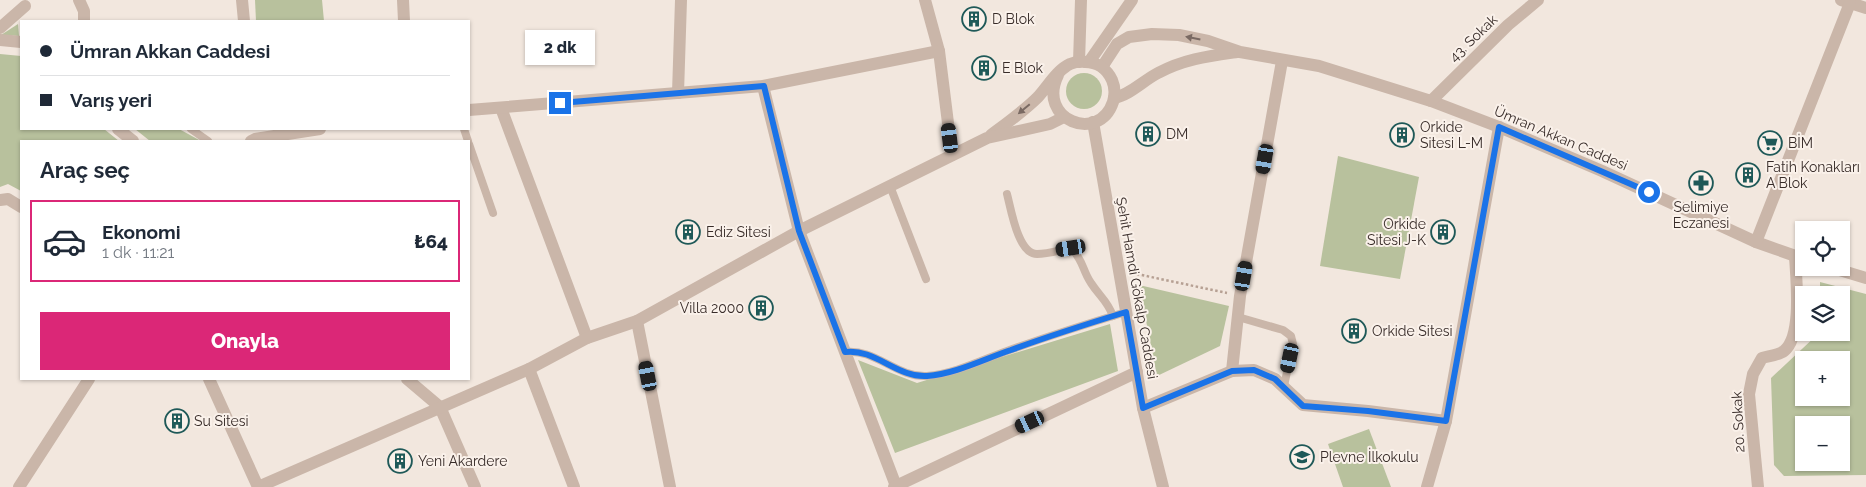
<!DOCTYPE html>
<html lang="tr">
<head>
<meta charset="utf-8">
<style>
	:root { --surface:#fff; --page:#f6f6f7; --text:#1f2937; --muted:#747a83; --line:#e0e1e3; --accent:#db2777 }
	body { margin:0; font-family:Raleway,sans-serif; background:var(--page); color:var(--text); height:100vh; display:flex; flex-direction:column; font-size:19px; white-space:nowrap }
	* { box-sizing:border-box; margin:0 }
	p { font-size:16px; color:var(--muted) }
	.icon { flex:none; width:28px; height:28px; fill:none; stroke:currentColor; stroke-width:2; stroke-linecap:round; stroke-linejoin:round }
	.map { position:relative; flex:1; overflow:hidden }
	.panel { position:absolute; left:20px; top:140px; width:450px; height:240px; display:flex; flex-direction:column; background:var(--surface); border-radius:0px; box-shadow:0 1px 4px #0004 }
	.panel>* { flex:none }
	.banner { position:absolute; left:20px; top:20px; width:450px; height:110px; border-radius:0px; box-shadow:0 1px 4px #0004; display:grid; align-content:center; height:110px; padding:0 20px; background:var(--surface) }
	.tools { position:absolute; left:1795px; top:221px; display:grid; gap:10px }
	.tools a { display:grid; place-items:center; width:55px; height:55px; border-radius:0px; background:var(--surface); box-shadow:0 1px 4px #0004; font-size:25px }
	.end { position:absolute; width:22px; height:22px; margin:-11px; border:6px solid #1a73e8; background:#fff; box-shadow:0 0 0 2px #fff }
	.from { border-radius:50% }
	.bubble { position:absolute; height:35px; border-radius:0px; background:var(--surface); box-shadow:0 1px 4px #0004; font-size:16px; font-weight:800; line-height:35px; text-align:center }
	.car { position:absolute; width:15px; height:30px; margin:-15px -8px; border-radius:6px; box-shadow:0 0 4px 1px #0007; background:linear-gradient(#222 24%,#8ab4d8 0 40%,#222 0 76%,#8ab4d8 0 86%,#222 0) }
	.banner b { display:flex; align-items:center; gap:18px; height:48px; font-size:19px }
	.banner b+b { border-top:1px solid var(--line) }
	.banner i { width:12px; height:12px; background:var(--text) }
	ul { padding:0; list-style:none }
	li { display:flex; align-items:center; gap:15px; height:82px; margin:0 10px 8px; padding:0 10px; border:2px solid transparent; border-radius:0px }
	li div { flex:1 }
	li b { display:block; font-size:19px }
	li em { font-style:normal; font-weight:800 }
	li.on { border-color:var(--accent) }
	li>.icon { width:45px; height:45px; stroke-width:1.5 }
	h2 { padding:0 20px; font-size:22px; line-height:60px }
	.action { display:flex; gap:10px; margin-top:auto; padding:10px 20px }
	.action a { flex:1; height:58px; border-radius:0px; background:var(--accent); color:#fff; font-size:20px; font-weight:800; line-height:58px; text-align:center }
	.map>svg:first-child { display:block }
	.green { fill:#b8c19d; fill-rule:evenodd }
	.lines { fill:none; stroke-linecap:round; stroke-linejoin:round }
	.path { stroke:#b6a093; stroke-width:2.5; stroke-dasharray:2.5 2.5; stroke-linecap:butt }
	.lane { stroke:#cab6a9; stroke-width:8 }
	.street { stroke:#cab6a9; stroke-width:12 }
	.oneway { fill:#7a6a63 }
	.route { stroke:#1a73e8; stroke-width:6 }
	.labels { text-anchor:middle; stroke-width:4; stroke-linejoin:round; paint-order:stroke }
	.poi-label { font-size:14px; fill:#382c29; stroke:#faf1ea; text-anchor:start }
	.street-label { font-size:14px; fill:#382c29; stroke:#faf1ea }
</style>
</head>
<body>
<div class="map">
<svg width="1866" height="487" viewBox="0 0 1866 487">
	<rect width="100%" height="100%" fill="#f2e7de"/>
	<g class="green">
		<polygon points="255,0 322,0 324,21 256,21"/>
		<polygon points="18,24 19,36 1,35"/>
		<polygon points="0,54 21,56 21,129 104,129 119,141 21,141 21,191 8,184 0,187"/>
		<circle cx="1084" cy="91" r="18"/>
		<polygon points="135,129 179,129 201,141 150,141"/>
		<polygon points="1338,156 1419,177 1400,279 1320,266"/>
		<path d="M1820,282L1866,294V475L1784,476L1774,465L1771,378L1819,333L1841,332V295H1820ZM1804,360H1841V398H1804ZM1804,425H1841V462H1804Z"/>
		<polygon points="1139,285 1229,306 1220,346 1157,376"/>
		<polygon points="1110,324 1118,371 895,453 858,360 917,383"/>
		<polygon points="1369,429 1391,487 1343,487 1328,444"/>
	</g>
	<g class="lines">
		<polyline class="path" points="1132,273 1227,293"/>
		<g class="lane">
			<polyline points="191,129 208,141"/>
			<polyline points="464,129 468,141"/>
			<polyline points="469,144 493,213"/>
			<polyline points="890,186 926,279"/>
			<path d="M1007,194C1011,209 1018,254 1037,254C1048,254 1060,250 1071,248C1084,261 1082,270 1091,283C1100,297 1107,300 1113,316"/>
			<polyline points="1238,317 1283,330 1291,336 1293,344 1284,386"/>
			<path d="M845,352C875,348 897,378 927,376C954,374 982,360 1007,351C1046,337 1086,324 1126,312"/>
		</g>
		<g class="street">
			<polyline points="79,0 84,11 84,21"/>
			<polyline points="242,0 244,21"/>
			<polyline points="403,0 404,21"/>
			<polyline points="925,0 939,51 952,155"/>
			<polyline points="1841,0 1866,8"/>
			<polyline points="0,28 25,6"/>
			<polyline points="0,40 21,42"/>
			<polyline points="1079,62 1081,0"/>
			<polyline points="1089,62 1132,0"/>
			<polyline points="1102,67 1117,44 1129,37 1152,34 1179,35 1208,41 1240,52 1319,66 1431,101 1499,127 1602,171 1756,242 1804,259"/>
			<polyline points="763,86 799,231 896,486"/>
			<polyline points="678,93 681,0"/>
			<path d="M1114,98C1130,95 1144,80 1158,73C1184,59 1209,56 1237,52"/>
			<polyline points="1431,101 1508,25 1538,0"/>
			<polyline points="501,108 587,338"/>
			<polyline points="469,110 763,86 939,51"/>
			<polyline points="1093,122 1143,408 1163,487"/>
			<polyline points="118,129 133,141"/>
			<path d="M991,135C1007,123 1024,111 1038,97C1048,86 1057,70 1070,64C1075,62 1080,61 1085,62C1097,62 1107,69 1112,80C1115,87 1115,95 1113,102C1099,144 1036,120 1058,75"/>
			<polyline points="251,141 255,139 320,129"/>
			<polyline points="0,200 8,199 21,207"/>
			<polyline points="1756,242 1850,3"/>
			<polyline points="1833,268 1866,278"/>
			<polyline points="637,321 670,487"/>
			<polyline points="529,369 574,487"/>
			<polyline points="1232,371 1240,296 1282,61"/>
			<polyline points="209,379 258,487"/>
			<polyline points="407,379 440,407 475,487"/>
			<polyline points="1143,408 1232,371 1254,370 1275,379 1303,405 1368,411 1446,421"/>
			<polyline points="19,487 89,379"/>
			<polyline points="258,487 529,369 587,338 637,321 799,231 987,138 1050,124 1064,117"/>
			<polyline points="894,487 1137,372"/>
			<polyline points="1427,487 1446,421 1499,127"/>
			<path d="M1758,487L1749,394L1753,374L1762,358C1769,356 1779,355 1784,351C1803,336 1796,278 1795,256"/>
		</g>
	</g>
	<defs><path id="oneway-solid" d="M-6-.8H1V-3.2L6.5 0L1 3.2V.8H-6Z" transform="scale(1.25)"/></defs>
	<g class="oneway">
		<use href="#oneway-solid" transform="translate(1193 38) rotate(-169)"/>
		<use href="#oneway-solid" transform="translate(1024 109) rotate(140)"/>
	</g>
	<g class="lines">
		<path class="route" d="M560,103L764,86L799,231L845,352C875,348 897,378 927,376C955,374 984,359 1011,350C1049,336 1087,324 1126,312L1143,408L1232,371L1254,370L1275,379L1303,406L1368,411L1446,421L1499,127L1649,192"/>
	</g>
	<defs>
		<g id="building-ring" transform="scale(1.25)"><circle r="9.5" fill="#faf1ea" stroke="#1f5958" stroke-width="1.5"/><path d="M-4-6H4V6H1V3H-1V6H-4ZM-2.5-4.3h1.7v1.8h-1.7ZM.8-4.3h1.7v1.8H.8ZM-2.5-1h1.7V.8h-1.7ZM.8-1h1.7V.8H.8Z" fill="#1f5958"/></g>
		<g id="supermarket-ring" transform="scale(1.25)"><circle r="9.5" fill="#faf1ea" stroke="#1f5958" stroke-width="1.5"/><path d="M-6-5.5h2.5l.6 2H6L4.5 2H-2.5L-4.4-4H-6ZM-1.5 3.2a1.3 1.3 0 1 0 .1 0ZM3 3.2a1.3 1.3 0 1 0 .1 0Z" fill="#1f5958"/></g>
		<g id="pharmacy-ring" transform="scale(1.25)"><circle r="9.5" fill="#faf1ea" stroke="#1f5958" stroke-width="1.5"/><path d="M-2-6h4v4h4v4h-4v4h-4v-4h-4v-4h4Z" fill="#1f5958"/></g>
		<g id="school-ring" transform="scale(1.25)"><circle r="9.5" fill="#faf1ea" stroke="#1f5958" stroke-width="1.5"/><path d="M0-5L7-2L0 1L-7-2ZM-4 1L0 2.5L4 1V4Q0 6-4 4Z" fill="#1f5958"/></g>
	</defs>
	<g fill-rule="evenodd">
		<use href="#building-ring" x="974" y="19"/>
		<use href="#building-ring" x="984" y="68"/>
		<use href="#building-ring" x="1148" y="134"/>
		<use href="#building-ring" x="1402" y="135"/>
		<use href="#supermarket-ring" x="1770" y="143"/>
		<use href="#building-ring" x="1748" y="175"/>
		<use href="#pharmacy-ring" x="1701" y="183"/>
		<use href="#building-ring" x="688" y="232"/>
		<use href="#building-ring" x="1443" y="232"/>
		<use href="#building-ring" x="761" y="308"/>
		<use href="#building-ring" x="1354" y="331"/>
		<use href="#building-ring" x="177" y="421"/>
		<use href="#school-ring" x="1302" y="457"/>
		<use href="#building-ring" x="400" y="461"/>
	</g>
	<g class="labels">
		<g class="poi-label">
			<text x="992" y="24">D Blok</text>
			<text x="1002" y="73">E Blok</text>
			<text x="1420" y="132">Orkide<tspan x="1420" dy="16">Sitesi L-M</tspan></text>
			<text x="1166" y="139">DM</text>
			<text x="1788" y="148">BİM</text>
			<text x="1766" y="172">Fatih Konakları<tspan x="1766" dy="16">A Blok</tspan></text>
			<text x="1701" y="212" text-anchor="middle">Selimiye<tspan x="1701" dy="16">Eczanesi</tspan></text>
			<text x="1426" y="229" text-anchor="end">Orkide<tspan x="1426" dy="16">Sitesi J-K</tspan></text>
			<text x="706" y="237">Ediz Sitesi</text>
			<text x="744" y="313" text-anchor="end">Villa 2000</text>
			<text x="1372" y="336">Orkide Sitesi</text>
			<text x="194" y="426">Su Sitesi</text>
			<text x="1320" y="462">Plevne İlkokulu</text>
			<text x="418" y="466">Yeni Akardere</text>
		</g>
		<g class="street-label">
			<text transform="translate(1473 38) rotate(-44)" y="5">43. Sokak</text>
			<text transform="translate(1561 138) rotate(23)" y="5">Ümran Akkan Caddesi</text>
			<text transform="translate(1137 288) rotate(80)" y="5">Şehit Hamdi Gökalp Caddesi</text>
			<text transform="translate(1738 422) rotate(-93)" y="5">20. Sokak</text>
		</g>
	</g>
</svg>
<div class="tools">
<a><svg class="icon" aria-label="locate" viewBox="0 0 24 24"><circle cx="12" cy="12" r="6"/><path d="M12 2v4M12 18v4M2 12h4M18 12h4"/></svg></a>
<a><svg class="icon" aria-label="layers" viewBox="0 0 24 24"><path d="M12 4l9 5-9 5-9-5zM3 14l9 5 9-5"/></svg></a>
<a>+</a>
<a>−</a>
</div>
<i class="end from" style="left:1649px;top:192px"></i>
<i class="end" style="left:560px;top:103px"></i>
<div class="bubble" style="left:525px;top:30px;width:70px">2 dk</div>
<i class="car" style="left:950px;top:138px;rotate:353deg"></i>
<i class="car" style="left:1265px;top:159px;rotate:190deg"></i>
<i class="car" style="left:1071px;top:248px;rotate:261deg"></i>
<i class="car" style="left:1244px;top:276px;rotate:10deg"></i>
<i class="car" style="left:1290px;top:358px;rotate:192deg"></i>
<i class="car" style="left:648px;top:376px;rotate:349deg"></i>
<i class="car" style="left:1030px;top:422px;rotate:245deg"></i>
<div class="banner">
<b><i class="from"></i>Ümran Akkan Caddesi</b>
<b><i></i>Varış yeri</b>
</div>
<section class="panel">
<h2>Araç seç</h2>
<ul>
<li class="on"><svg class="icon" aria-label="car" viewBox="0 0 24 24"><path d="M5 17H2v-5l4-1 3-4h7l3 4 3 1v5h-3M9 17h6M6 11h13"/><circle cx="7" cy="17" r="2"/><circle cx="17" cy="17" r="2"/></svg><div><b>Ekonomi</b><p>1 dk · 11:21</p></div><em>₺64</em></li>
</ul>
<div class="action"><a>Onayla</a></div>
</section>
</div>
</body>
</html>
